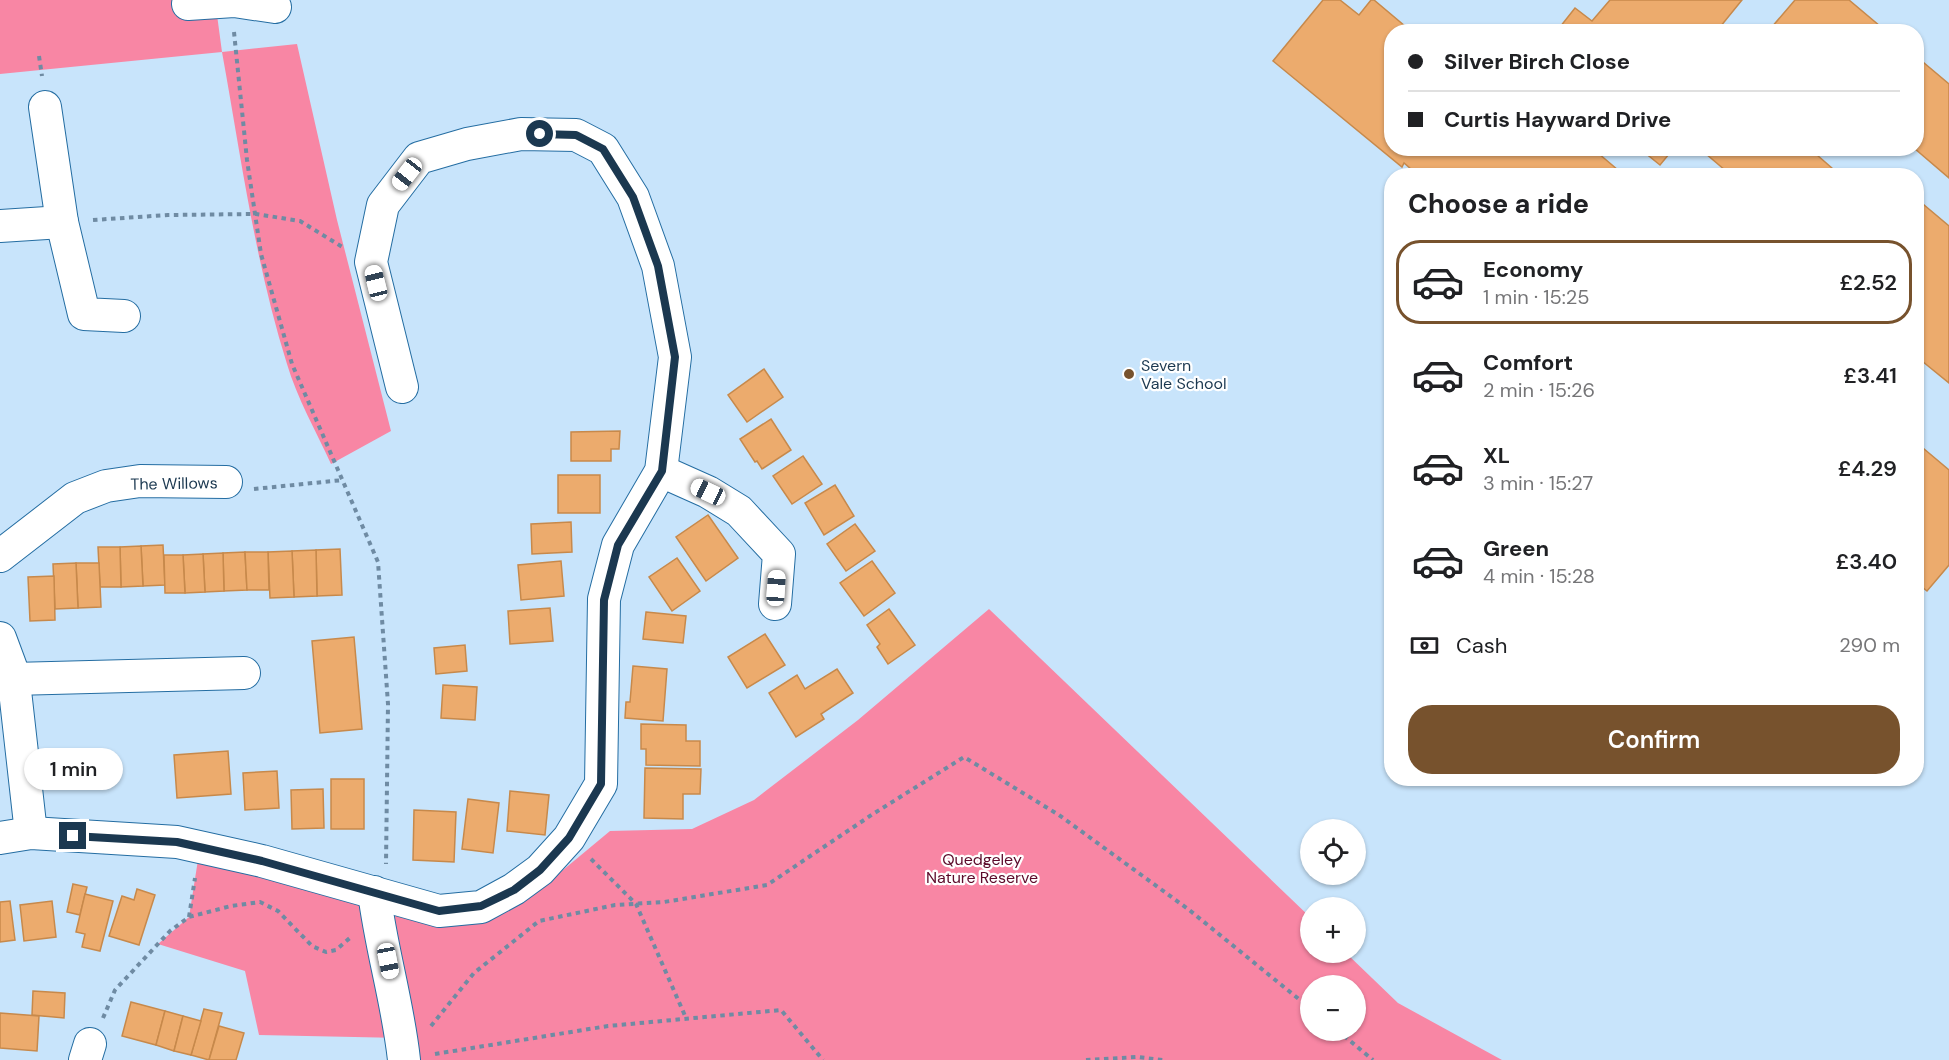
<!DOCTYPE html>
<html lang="en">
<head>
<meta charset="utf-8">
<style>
	:root { --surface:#fff; --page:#f6f6f6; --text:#202124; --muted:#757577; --line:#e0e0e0; --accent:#77522d }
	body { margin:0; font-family:"DM Sans",sans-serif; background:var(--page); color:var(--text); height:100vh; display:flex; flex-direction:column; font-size:22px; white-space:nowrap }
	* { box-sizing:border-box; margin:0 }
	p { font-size:20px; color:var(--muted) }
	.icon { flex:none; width:33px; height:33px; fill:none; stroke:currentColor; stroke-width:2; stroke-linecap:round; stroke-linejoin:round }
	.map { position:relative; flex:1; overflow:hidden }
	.details { position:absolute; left:1384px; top:168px; width:540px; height:618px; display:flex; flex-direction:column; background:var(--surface); border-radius:24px; box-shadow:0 2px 4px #0004 }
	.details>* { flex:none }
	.banner { position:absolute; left:1384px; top:24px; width:540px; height:132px; border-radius:24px; box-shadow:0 2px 4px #0004; display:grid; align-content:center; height:132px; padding:0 24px; background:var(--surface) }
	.buttons { position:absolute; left:1300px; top:819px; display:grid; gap:12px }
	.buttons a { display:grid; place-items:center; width:66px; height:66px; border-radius:50%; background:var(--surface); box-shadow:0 2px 4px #0004; font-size:30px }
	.end { position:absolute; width:27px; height:27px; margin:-14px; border:8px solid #1b3850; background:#fff; box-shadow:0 0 0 3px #fff }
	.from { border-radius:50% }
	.bubble { position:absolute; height:42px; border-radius:21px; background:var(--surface); box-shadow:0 2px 4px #0004; font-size:20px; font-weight:600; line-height:42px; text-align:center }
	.car { position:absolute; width:18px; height:36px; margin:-18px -9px; border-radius:8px; box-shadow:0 0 4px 2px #0007; background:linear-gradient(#fff 24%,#345 0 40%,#fff 0 76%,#345 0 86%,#fff 0) }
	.banner b { display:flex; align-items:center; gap:21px; height:57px; font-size:22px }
	.banner b+b { border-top:2px solid var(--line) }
	.banner i { width:15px; height:15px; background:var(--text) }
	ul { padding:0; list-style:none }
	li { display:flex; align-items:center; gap:18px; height:84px; margin:0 12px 9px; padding:0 12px; border:3px solid transparent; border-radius:24px }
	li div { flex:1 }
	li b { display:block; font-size:22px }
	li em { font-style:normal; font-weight:600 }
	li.active { border-color:var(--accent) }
	li>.icon { width:54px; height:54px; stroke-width:1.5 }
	h2 { padding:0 24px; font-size:27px; line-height:72px }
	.pay { display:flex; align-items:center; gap:15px; height:66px; padding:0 24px; font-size:22px }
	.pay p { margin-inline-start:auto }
	.button { display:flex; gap:12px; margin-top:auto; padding:12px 24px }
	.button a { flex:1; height:69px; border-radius:24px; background:var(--accent); color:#fff; font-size:24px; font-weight:600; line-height:69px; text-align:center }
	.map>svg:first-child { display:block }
	.green { fill:#f886a4; fill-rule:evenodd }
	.building { fill:#ecab6d; stroke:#c7894b; stroke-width:1.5 }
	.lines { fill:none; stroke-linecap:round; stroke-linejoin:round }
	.minor-casing { stroke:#246da2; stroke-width:34 }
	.path { stroke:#6f8ba3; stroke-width:4; stroke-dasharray:4.5 4.5; stroke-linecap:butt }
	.minor { stroke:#fff; stroke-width:32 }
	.route { stroke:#1b3850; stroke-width:8 }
	.poi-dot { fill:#77522d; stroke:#fff; stroke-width:2 }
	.labels { text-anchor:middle; stroke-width:4.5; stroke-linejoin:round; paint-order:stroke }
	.poi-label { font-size:16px; fill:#1b3850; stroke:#fff; text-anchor:start }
	.street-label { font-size:16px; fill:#1b3850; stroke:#fff }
	.park-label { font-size:16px; fill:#5c0a2a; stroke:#fff }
</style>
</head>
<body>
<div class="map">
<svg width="1949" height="1060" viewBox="0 0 1949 1060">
	<rect width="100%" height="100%" fill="#c8e4fb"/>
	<g class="green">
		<path d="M0,0H215L222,52L297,44L337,220L391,431L331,464C316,431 297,398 287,364C255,262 241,157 222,52L0,74Z"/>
		<path d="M989,609L1311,918V952L1346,953L1398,1003L1502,1060H415L394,915L454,926L533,895L610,831L692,829L754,800L858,720ZM1311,986H1356V1030H1311Z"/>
		<polygon points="200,847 374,892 402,1038 259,1035 245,971 158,944 189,917"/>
	</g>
	<g class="building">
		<polygon points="1323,0 1340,0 1359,15 1371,0 1374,0 1412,32 1392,32 1392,148 1592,148 1625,176 1419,176 1404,163 1402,167 1273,61"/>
		<polygon points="1610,0 1742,0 1716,32 1556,32 1575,8 1592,21"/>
		<polygon points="1795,0 1849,0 1887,32 1775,32 1771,28"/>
		<polygon points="1917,57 1949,84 1949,178 1914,148 1917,148"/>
		<polygon points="1639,148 1674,148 1660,165"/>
		<polygon points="1699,148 1809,148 1841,176 1732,176"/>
		<polygon points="1917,199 1949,226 1949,383 1917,357"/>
		<polygon points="764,369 783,397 747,422 728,395"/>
		<polygon points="771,419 791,450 762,469 757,461 755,462 740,439"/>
		<polygon points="620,431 619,449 611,449 611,461 571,461 571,432"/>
		<polygon points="1917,443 1949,470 1949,565 1927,591 1917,583"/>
		<polygon points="803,456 822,484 792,504 773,476"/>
		<rect x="558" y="475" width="42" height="38"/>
		<polygon points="835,485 854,516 824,535 805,503"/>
		<polygon points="708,515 738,558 706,581 676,537"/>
		<polygon points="571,522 572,552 532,554 531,524"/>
		<polygon points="855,524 875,551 846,571 827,544"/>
		<polygon points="163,545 165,585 143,586 141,546"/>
		<polygon points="141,546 143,586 121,587 120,547"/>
		<polygon points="98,547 120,547 121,587 100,587"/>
		<polygon points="340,549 342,595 317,596 316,550"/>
		<polygon points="316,550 317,596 294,597 292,551"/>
		<polygon points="292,551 294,597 270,598 268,552"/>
		<polygon points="245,552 247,590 224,591 223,553"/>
		<polygon points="245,552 268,552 269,590 247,590"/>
		<polygon points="223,553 224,591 205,592 203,554"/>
		<polygon points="203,554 205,592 185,593 183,555"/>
		<polygon points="164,555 183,555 185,593 165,593"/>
		<polygon points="677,558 700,591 672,611 649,577"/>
		<polygon points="561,561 564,596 521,600 518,565"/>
		<polygon points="872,561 895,593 864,616 840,583"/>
		<polygon points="76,563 99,563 101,607 78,608"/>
		<polygon points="76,563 78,608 55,609 53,564"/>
		<polygon points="54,576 55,620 30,621 28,577"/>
		<polygon points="550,608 553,641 510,644 508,611"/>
		<polygon points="889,609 915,645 888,664 877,647 880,644 867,625"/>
		<polygon points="646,612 686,616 683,643 643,639"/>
		<polygon points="765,634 785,665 747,688 728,657"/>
		<polygon points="354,637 362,729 320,733 312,641"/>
		<polygon points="465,645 467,671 436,674 434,648"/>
		<polygon points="633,666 667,669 663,721 625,718 626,702 630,702"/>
		<polygon points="837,669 853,693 821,714 824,719 796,737 769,693 797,675 805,689"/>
		<polygon points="443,685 477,687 475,720 441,718"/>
		<polygon points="641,724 686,725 686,741 700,741 700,766 646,765 646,749 641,749"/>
		<polygon points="228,751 231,794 177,798 174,755"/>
		<polygon points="645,768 701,769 700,794 683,794 683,819 644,818"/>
		<polygon points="277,771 279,808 245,810 243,773"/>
		<rect x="331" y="779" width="33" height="50"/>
		<polygon points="323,789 324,828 292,829 291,790"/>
		<polygon points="510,791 549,795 545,835 507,831"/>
		<polygon points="468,799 499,803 493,853 462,849"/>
		<polygon points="414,810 456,812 454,862 413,860"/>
		<polygon points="73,884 87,887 80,915 67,912"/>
		<polygon points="137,889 155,895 139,945 109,936 122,896 134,900"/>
		<polygon points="85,894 113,901 100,951 82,947 85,934 76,932"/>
		<polygon points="10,901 15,940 0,942 0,902"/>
		<polygon points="52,901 56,937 24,941 20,905"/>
		<polygon points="33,991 65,993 64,1018 32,1015"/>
		<polygon points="131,1002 165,1011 156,1045 122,1036"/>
		<polygon points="204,1009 222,1013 209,1060 191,1055"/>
		<polygon points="165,1011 183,1016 174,1051 156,1045"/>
		<polygon points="0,1013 39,1016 37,1051 0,1048"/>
		<polygon points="183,1016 201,1021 191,1055 174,1051"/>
		<polygon points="219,1026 244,1033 236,1060 209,1060"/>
	</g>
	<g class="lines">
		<g class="minor-casing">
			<g id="minor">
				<polyline points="188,4 234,1 275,7"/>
				<polyline points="45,107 62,222 84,314 124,316"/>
				<polyline points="0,226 62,222"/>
				<polyline points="661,471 708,492 739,511 779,554 775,604"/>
				<polyline points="0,556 75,498 106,486 140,481 226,482"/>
				<polyline points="0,638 13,673 31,833"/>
				<polyline points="13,679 244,673"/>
				<polyline points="0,838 31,833 177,842 262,861 439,911 481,907 514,889 540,870 569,838 601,784 604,599 618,545 661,471 675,357 658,266 633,197 603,149 576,135 521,134 467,144 419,158 383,205 371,262 402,387"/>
				<path d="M374,892C381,949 398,1003 404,1060"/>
				<polyline points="85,1060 90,1044"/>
			</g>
		</g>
		<g class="path">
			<polyline points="234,32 247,160 261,254 292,364 378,562 388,704 386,864"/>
			<polyline points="39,56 42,76"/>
			<polyline points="93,220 168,215 256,214 300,221 344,248"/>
			<polyline points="254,489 343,480"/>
			<polyline points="591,859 636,904 686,1018"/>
			<polyline points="189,917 195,878"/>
			<polyline points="103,1018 115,990 170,931 189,917 231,906 260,902 278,911 312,946 326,952 336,950 351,937"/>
			<polyline points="431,1026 474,973 539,921 615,905 664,902 767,885 873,814 964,757 1059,815 1188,909 1311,1009"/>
			<polyline points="1337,1030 1373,1060"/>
			<polyline points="435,1054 608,1026 781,1010 823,1060"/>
			<polyline points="1086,1060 1137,1057 1163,1060"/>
		</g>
		<use href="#minor" class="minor"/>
	</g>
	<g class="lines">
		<polyline class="route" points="73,836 177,842 262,861 439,911 481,906 514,890 540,870 569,838 601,784 604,600 618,545 662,471 675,357 658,266 633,197 603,149 576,135 540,134"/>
	</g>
	<circle class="poi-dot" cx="1129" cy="374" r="6"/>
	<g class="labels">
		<g class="poi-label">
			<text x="1141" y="371">Severn<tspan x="1141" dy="18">Vale School</tspan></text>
		</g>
		<g class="street-label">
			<text transform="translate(174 483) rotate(-1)" y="6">The Willows</text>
		</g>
		<g class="park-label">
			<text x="982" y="865">Quedgeley<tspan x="982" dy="18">Nature Reserve</tspan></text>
		</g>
	</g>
</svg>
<div class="buttons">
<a><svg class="icon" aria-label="locate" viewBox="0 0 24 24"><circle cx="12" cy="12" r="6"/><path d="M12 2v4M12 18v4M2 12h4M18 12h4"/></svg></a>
<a>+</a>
<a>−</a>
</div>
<i class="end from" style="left:540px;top:134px"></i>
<i class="end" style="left:73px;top:836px"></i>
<div class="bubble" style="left:24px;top:748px;width:99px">1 min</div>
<i class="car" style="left:407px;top:174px;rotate:218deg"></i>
<i class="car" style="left:376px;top:283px;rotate:346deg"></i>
<i class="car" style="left:708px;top:492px;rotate:295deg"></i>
<i class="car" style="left:776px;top:588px;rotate:4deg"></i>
<i class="car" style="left:388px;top:961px;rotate:169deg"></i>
<div class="banner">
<b><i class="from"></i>Silver Birch Close</b>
<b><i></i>Curtis Hayward Drive</b>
</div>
<section class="details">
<h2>Choose a ride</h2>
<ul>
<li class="active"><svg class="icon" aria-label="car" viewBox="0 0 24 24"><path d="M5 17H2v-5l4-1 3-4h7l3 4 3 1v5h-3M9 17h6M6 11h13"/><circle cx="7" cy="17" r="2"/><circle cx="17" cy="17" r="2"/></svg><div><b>Economy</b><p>1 min · 15:25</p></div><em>£2.52</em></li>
<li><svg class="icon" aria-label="car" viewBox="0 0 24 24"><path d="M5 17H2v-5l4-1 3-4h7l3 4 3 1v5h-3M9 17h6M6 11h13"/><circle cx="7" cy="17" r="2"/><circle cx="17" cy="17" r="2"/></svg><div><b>Comfort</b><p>2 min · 15:26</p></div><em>£3.41</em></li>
<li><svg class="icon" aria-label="car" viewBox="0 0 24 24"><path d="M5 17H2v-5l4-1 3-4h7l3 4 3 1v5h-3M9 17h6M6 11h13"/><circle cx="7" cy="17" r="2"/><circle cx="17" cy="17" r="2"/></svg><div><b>XL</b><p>3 min · 15:27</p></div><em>£4.29</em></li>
<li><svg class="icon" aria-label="car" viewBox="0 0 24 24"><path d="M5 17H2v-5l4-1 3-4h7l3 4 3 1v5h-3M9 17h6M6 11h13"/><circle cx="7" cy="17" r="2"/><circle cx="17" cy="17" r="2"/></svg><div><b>Green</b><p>4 min · 15:28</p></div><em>£3.40</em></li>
</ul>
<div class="pay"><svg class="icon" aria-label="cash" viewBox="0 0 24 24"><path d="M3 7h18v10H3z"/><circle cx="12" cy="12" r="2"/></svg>Cash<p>290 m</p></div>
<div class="button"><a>Confirm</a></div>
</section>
</div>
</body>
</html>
